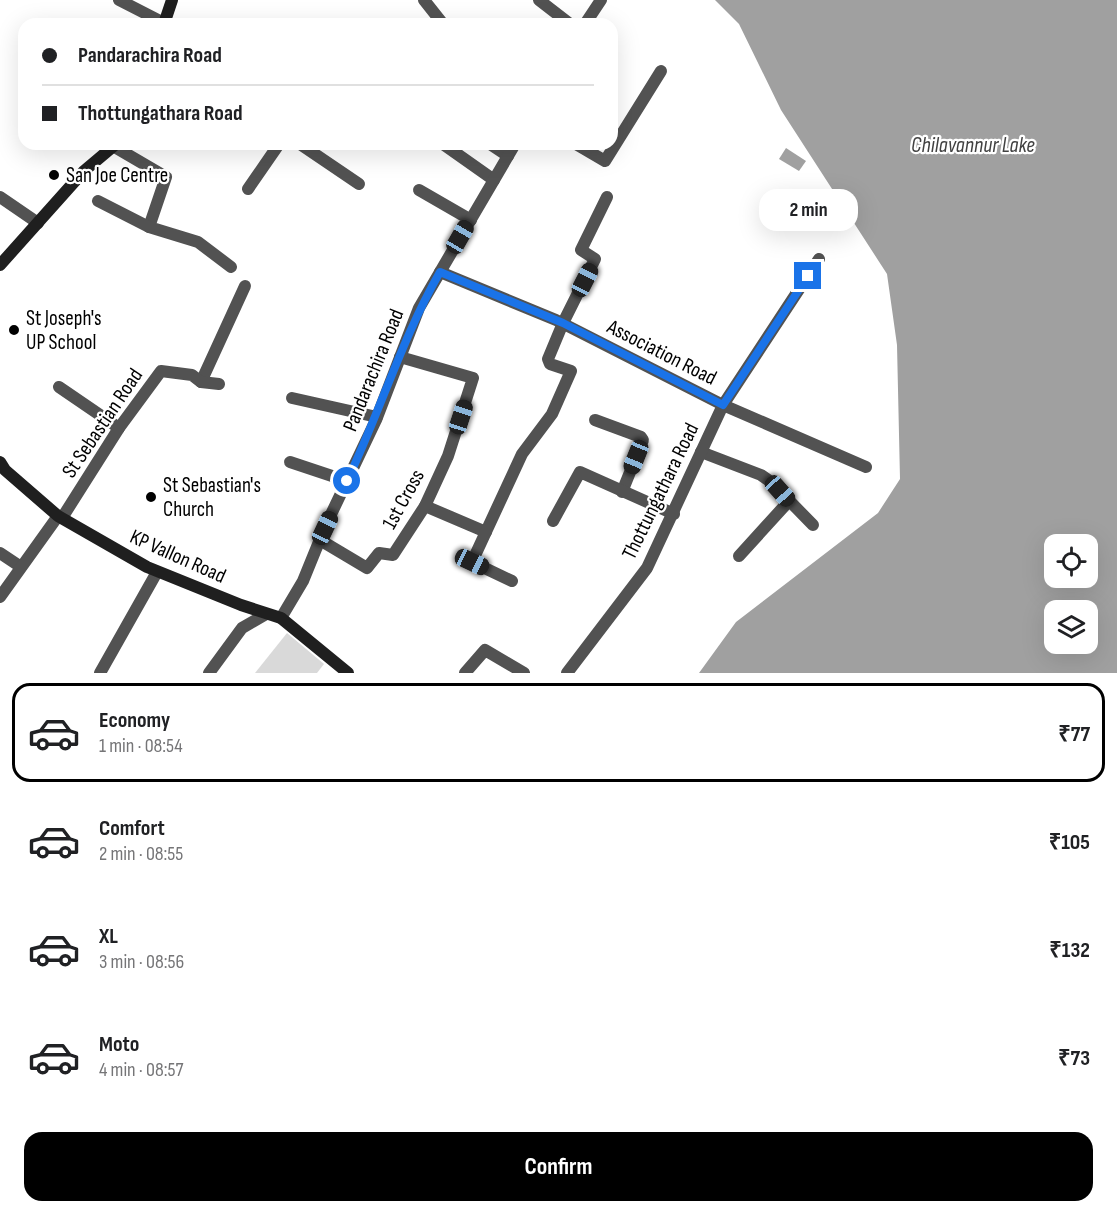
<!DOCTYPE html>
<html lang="en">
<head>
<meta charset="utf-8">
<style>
	:root { --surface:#fff; --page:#f2f2f2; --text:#202124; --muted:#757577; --line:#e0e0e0; --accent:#000 }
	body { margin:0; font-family:"Sofia Sans Condensed",sans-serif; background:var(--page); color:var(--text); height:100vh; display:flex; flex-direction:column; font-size:22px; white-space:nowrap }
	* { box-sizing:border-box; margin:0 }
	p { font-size:20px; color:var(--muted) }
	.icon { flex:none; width:33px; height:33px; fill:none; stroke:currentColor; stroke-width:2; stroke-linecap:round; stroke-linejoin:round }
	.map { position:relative; height:673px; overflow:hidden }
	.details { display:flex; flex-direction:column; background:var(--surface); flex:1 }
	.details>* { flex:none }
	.hud { position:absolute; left:18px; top:18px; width:600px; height:132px; border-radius:18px; box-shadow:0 6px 24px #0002; display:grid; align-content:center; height:132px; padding:0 24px; background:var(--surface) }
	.buttons { position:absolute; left:1044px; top:534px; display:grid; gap:12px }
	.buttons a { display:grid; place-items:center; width:54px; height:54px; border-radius:12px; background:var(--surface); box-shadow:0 6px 24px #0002; font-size:30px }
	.end { position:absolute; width:27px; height:27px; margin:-14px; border:8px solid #1a73e8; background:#fff; box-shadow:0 0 0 3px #fff }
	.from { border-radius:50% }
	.bubble { position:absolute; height:42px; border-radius:18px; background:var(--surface); box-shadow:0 6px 24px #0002; font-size:20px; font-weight:700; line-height:42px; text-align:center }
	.car { position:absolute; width:18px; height:36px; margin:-18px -9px; border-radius:8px; box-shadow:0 0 4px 2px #0007; background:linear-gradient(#222 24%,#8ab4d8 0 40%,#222 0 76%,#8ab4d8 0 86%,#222 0) }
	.hud b { display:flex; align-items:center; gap:21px; height:57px; font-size:22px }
	.hud b+b { border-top:2px solid var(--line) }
	.hud i { width:15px; height:15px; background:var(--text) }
	ul { padding:10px 0 0; list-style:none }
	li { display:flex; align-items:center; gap:18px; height:99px; margin:0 12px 9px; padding:0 12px; border:3px solid transparent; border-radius:18px }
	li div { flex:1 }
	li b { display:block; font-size:22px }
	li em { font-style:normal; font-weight:700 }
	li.active { border-color:var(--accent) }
	li>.icon { width:54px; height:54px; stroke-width:1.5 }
	.primary-button { display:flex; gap:12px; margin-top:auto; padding:12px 24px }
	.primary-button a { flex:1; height:69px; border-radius:18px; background:var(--accent); color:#fff; font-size:24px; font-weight:700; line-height:69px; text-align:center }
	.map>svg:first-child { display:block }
	.green { fill:#d9d9d9 }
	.water { fill:#a0a0a0; fill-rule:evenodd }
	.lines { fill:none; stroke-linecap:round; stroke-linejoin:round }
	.street { stroke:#525252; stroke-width:12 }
	.secondary { stroke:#1f1f1f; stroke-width:12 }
	.route { stroke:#1a73e8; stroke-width:8 }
	.poi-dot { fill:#000; stroke:#fff; stroke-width:2 }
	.labels { text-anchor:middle; stroke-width:4.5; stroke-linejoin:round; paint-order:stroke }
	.poi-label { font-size:21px; fill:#000; stroke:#fff; text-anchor:start }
	.street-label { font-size:21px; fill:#000; stroke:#fff }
	.water-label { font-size:22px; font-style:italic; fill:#414141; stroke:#fff }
</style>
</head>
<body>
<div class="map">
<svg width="1117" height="673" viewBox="0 0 1117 673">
	<rect width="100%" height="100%" fill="#fff"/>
	<polygon class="green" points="287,633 324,664 317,673 255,673"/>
	<g class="water">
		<path d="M715,0H1117V673H699L736,622L878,513L900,479L897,345L887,274L781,110L739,24ZM1088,544V578H1054V544ZM1088,610V644H1054V610Z"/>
		<polygon points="786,148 806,161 799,171 779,159"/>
	</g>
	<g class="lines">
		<g class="street">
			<polyline points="119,0 164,23"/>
			<polyline points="424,0 443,24"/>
			<polyline points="539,0 570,24"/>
			<polyline points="585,24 601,0"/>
			<polyline points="300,144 359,184"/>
			<polyline points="443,144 494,180"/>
			<polyline points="490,144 508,156"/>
			<polyline points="576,144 605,161 661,71"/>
			<polyline points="113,146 166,177 149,227 198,242 231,267"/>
			<polyline points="248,189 279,144"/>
			<polyline points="419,190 471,220"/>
			<polyline points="0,197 38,223"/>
			<polyline points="98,201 149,227"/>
			<polyline points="440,272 556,320 723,405 866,467"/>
			<polyline points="201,382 245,286"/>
			<polyline points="59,387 119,428"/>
			<polyline points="292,398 377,417"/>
			<polyline points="595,420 641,437 643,440 622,492"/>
			<polyline points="701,452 761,475 771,482 813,525"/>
			<polyline points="290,462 347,481"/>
			<polyline points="425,506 486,532"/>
			<polyline points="62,518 119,428 161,371 192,375 201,382 219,384"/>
			<polyline points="553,521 580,472 674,514"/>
			<polyline points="320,540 367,568 379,553 393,555 425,506 448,456 473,378 400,357"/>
			<polyline points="0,553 21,567"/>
			<polyline points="739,556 789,501"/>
			<polyline points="512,581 472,562 522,454 552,414 571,371 550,364 548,359 563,323 595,259 581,250 607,197"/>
			<polyline points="0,597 58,516"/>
			<polyline points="281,618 303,581 325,527 376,420 419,308 515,144"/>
			<polyline points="100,673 157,572"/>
			<polyline points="209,673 242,628 266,614"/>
			<polyline points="465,673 485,650 524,673"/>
			<polyline points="567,673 647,568 723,405 819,259"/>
		</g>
		<g class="secondary">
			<polyline points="164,24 172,0"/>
			<polyline points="0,265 84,171 116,144"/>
			<polyline points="0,462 5,470 58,516 147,567 241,605 281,618 348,673"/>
		</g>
	</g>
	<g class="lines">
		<path class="route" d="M347,481C380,412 402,338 440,272L563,323L723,405L808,276"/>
	</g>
	<g class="poi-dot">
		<circle cx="54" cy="175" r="6"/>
		<circle cx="14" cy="330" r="6"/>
		<circle cx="151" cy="497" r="6"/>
	</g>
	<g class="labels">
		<g class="poi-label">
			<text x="66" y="182">San Joe Centre</text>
			<text x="26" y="325">St Joseph's<tspan x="26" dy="24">UP School</tspan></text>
			<text x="163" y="492">St Sebastian's<tspan x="163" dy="24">Church</tspan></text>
		</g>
		<g class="street-label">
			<text transform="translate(662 352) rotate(27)" y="7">Association Road</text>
			<text transform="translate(373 370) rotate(-68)" y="7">Pandarachira Road</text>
			<text transform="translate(102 423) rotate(-56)" y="7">St Sebastian Road</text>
			<text transform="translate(660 491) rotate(-64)" y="7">Thottungathara Road</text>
			<text transform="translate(403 499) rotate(-61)" y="7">1st Cross</text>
			<text transform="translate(178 556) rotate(24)" y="7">KP Vallon Road</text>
		</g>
		<g class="water-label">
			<text x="973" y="152">Chilavannur Lake</text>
		</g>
	</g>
</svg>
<div class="buttons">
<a><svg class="icon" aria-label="locate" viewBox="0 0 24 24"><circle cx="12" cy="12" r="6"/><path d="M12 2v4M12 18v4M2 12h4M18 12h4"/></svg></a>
<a><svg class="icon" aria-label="layers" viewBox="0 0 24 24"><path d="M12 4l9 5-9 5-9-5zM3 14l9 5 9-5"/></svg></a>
</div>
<i class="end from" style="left:347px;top:481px"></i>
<i class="end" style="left:808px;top:276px"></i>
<div class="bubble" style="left:759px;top:189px;width:99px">2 min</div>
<i class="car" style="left:460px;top:237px;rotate:30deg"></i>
<i class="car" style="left:585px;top:280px;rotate:27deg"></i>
<i class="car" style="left:461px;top:417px;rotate:18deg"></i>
<i class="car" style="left:636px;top:457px;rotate:202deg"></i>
<i class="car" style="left:780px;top:491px;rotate:138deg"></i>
<i class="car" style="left:325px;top:528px;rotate:25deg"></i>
<i class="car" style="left:472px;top:562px;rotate:115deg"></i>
<div class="hud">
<b><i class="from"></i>Pandarachira Road</b>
<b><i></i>Thottungathara Road</b>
</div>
</div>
<section class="details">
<ul>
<li class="active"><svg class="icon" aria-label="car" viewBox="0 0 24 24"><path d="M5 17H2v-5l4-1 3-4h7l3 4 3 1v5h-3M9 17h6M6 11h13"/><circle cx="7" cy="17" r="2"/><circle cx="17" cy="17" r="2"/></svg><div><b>Economy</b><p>1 min · 08:54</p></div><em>₹77</em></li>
<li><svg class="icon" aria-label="car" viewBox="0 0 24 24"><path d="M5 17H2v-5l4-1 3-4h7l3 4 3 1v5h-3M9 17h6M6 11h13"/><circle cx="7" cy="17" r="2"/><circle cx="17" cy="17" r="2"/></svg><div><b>Comfort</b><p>2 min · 08:55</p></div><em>₹105</em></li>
<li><svg class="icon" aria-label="car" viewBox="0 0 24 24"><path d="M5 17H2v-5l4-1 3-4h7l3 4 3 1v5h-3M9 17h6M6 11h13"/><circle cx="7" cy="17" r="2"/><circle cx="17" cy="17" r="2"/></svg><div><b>XL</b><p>3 min · 08:56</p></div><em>₹132</em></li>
<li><svg class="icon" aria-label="car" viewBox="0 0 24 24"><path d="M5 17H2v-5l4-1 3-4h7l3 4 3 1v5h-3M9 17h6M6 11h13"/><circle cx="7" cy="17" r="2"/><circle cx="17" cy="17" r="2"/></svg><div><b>Moto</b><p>4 min · 08:57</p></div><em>₹73</em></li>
</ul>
<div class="primary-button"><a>Confirm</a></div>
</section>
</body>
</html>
